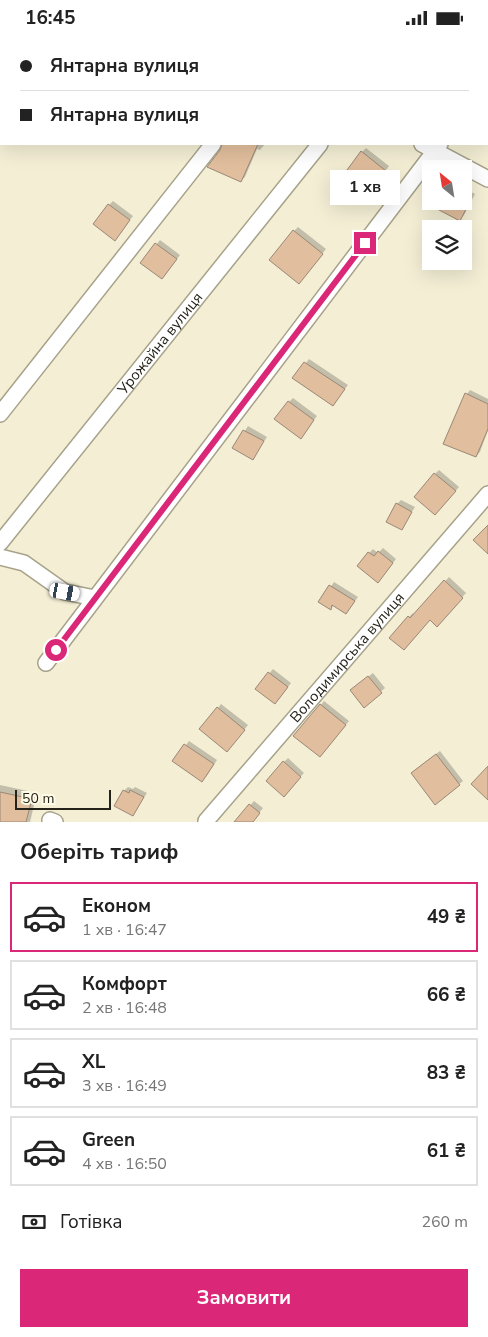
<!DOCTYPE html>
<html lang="uk">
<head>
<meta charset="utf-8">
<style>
	:root { --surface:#fff; --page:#f6f6f6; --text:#222; --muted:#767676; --line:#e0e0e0; --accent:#db2777 }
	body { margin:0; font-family:"Nunito Sans",sans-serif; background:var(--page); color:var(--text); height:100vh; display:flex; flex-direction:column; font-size:19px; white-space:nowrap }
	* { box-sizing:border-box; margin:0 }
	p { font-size:16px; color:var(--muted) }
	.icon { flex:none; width:28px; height:28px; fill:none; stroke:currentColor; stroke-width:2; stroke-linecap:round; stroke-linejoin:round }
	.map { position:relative; height:787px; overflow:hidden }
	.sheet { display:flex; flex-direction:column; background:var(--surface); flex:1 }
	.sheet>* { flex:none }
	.hud { position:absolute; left:0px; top:0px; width:489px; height:110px; box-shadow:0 5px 20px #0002; display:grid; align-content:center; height:110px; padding:0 20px; background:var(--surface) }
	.needle { width:32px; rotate:330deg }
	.buttons { position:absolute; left:422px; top:125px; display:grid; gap:10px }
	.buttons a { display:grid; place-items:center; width:50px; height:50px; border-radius:0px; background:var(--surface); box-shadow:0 5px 20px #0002; font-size:25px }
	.scale { position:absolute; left:15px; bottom:12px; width:96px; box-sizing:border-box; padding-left:5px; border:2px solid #242219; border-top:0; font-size:14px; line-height:18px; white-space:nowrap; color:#242219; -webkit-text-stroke:4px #fffbe6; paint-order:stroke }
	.end { position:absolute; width:22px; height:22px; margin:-11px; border:6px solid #db2777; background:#fff; box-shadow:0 0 0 2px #fff }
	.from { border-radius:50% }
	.bubble { position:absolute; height:35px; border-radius:0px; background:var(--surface); box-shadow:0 5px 20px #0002; font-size:16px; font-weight:700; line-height:35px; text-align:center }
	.car { position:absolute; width:15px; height:30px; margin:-15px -8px; border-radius:6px; box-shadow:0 0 4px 1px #0007; background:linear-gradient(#fff 24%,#345 0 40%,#fff 0 76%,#345 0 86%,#fff 0) }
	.hud b { display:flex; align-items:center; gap:18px; height:48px; font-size:19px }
	.hud b+b { border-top:1px solid var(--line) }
	.hud i { width:12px; height:12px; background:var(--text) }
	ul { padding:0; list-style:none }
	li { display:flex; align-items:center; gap:15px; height:70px; margin:0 10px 8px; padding:0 10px; border:2px solid var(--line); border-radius:0px }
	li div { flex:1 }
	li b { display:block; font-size:19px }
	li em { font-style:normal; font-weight:700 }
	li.on { border-color:var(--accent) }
	li>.icon { width:45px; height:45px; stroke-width:1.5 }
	h2 { padding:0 20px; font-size:22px; line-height:60px }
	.pay { display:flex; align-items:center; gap:12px; height:55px; padding:0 20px; font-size:19px }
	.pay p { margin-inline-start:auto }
	.button { display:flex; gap:10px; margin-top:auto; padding:10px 20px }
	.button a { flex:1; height:58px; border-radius:0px; background:var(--accent); color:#fff; font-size:20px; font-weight:700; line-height:58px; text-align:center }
	.status { display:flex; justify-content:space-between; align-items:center; height:35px; padding:0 25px; background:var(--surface); direction:ltr }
	.status svg { height:14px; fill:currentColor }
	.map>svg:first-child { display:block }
	.shadow { fill:#0003 }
	.building { fill:#e1be9d; stroke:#9b8877 }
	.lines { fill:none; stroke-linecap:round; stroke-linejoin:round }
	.minor-casing { stroke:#a7a28a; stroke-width:18 }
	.minor { stroke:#fff; stroke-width:15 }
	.route { stroke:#db2777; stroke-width:6 }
	.labels { text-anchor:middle; stroke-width:4.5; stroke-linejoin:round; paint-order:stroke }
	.street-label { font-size:15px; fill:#242219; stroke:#fffbe6 }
</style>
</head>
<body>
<div class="status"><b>16:45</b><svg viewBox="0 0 49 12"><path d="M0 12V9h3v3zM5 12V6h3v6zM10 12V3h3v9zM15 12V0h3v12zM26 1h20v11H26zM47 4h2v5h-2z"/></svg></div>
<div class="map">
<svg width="488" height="787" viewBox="0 0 488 787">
	<rect width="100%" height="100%" fill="#f3eed4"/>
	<g class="shadow">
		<polygon points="223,109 265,109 260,115 257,114 245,142 241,146 222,115"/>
		<polygon points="366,113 389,131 376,149 362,117"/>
		<polygon points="431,147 431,166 464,166 464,153 475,159 464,180 460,184 422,165"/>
		<polygon points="113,166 133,181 118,200 109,170"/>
		<polygon points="298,192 326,214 303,243 294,196"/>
		<polygon points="160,205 180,220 166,239 142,228"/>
		<polygon points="309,324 348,350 333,369 294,343"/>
		<polygon points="470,355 488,364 488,395 480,417 476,421 445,408 467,359"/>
		<polygon points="293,363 317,381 304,398 289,367"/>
		<polygon points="248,391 267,402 253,423 234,413"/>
		<polygon points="439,435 459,452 439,475 435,439"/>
		<polygon points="401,465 415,472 401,494 397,469"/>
		<polygon points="383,513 396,524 382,542 369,518 373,514 378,518"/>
		<polygon points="449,542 466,558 437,590 430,584 408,610 409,582 413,578 415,580"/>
		<polygon points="334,547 358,562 346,578 334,570 330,574 320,567"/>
		<polygon points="273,634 291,648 279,664 257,653"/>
		<polygon points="373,638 385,653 364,671 355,652"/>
		<polygon points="324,666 349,686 324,717 321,670"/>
		<polygon points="221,669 248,690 230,712 218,673"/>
		<polygon points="189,706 217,725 206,742 174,726"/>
		<polygon points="440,716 463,746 459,749 416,734"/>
		<polygon points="288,723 304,738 287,756 284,727"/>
		<polygon points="0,750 37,758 30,787 0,787"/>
		<polygon points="128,752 133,754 135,752 147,758 133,779 124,756"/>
		<polygon points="254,766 263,773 252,787 236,786"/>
	</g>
	<g class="building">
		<polygon points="222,109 258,109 241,147 207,132 220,115"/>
		<polygon points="361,116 386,136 372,154 347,135"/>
		<polygon points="422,166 470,166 460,186"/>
		<polygon points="108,169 130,185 115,206 93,189"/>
		<polygon points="293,195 323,219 299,249 269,225"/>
		<polygon points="155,208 177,224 162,244 140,228"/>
		<polygon points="304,327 345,354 333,371 292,343"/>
		<polygon points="465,358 488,369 488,394 476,422 443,409"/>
		<polygon points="288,366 314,385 301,404 274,384"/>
		<polygon points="243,395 264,406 253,425 232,413"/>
		<polygon points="434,438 456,456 435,480 414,462"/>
		<polygon points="396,468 412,477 402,495 386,487"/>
		<polygon points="488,490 488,519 473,505"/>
		<polygon points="378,516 393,528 378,548 357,531 368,517 374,521"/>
		<polygon points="444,545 463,563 437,592 430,585 404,615 389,603 408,581 410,583"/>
		<polygon points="329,550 355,566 346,579 332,570 331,575 318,567"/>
		<polygon points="268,637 288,652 275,669 255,654"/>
		<polygon points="368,641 382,658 364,673 350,655"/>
		<polygon points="320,669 346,690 320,722 293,701"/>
		<polygon points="217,672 245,695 227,717 199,694"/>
		<polygon points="184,709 214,729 202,747 172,726"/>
		<polygon points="436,719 460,750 435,770 411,738"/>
		<polygon points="283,726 301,742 284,762 266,746"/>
		<polygon points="488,731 488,765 471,749"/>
		<polygon points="123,755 129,758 130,755 144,762 133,781 114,771"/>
		<polygon points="0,757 32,764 26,787 0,787"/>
		<polygon points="249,769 260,778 253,787 234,787"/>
	</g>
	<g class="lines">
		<g class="minor-casing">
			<g id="minor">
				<polyline points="181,0 183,1"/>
				<polyline points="59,1 60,0"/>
				<polyline points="298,1 299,0"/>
				<polyline points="488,50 488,49"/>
				<polyline points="0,76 1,74"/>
				<polyline points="422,109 488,144"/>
				<polyline points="0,379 213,109"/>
				<path id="s1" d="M0,508L320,109"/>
				<polyline points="0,522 24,528 65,557 95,563"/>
				<polyline points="46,628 440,109"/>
				<polyline points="50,785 55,787"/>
				<path id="s2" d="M206,786L488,459"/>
			</g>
		</g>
		<use href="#minor" class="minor"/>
	</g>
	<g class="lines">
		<polyline class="route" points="56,615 365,208"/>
	</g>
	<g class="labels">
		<g class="street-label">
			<text dy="5" stroke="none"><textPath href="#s1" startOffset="256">Урожайна вулиця</textPath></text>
			<text dy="5" stroke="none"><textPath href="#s2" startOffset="216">Володимирська вулиця</textPath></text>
		</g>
	</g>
</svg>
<div class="buttons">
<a><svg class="needle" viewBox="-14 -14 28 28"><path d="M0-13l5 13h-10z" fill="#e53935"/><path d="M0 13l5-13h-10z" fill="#767676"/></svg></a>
<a><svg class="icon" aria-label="layers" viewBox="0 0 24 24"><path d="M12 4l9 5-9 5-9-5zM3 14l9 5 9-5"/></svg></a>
</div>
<div class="scale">50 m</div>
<i class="end from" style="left:56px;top:615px"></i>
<i class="end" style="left:365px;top:208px"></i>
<div class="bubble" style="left:330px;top:135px;width:70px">1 хв</div>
<i class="car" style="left:65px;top:557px;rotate:100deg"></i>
<div class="hud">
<b><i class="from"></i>Янтарна вулиця</b>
<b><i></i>Янтарна вулиця</b>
</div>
</div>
<section class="sheet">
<h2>Оберіть тариф</h2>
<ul>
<li class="on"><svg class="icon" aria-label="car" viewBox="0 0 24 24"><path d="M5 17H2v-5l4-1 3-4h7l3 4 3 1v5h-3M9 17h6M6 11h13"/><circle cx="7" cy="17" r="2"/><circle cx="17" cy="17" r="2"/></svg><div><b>Економ</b><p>1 хв · 16:47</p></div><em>49 ₴</em></li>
<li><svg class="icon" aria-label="car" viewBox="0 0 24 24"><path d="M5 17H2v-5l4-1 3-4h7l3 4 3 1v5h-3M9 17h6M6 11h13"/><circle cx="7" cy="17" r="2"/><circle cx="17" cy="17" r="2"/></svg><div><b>Комфорт</b><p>2 хв · 16:48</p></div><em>66 ₴</em></li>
<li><svg class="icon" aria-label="car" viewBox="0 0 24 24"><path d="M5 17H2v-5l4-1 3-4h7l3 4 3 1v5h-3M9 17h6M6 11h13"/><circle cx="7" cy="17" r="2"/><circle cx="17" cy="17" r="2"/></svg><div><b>XL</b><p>3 хв · 16:49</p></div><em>83 ₴</em></li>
<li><svg class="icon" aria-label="car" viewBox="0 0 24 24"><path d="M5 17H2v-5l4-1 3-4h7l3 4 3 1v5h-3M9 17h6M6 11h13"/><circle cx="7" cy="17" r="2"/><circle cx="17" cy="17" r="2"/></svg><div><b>Green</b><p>4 хв · 16:50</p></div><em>61 ₴</em></li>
</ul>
<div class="pay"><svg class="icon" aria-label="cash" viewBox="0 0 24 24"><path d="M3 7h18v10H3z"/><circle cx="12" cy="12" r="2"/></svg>Готівка<p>260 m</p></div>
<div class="button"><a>Замовити</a></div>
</section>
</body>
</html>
